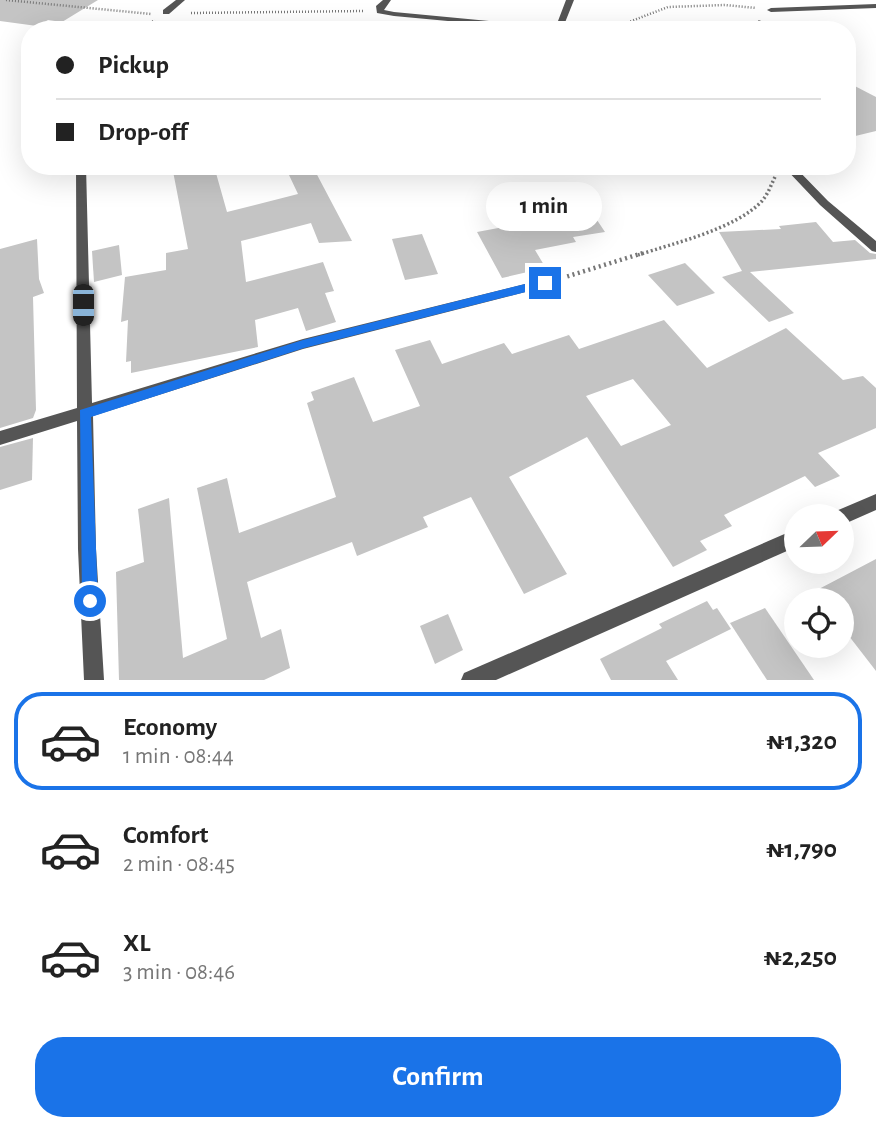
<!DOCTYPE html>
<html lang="en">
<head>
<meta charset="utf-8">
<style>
	:root { --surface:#fff; --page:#f2f2f2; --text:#222; --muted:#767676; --line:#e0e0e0; --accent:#1a73e8 }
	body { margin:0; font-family:"Alegreya Sans",sans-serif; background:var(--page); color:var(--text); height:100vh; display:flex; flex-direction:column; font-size:26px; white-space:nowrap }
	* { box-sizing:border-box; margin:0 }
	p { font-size:23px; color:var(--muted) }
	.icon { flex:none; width:38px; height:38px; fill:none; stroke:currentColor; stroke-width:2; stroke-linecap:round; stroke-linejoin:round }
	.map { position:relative; height:680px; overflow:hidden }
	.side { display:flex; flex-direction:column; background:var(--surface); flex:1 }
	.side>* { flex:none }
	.banner { position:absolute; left:21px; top:21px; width:835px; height:154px; border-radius:28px; box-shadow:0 7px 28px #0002; display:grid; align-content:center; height:154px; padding:0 35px; background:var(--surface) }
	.needle { width:46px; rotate:67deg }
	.controls { position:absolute; left:784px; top:504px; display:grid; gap:14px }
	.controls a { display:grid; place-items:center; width:70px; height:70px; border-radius:50%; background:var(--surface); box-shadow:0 7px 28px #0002; font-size:35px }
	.end { position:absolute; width:32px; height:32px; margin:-16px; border:9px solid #1a73e8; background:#fff; box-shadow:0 0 0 4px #fff }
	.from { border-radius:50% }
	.bubble { position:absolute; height:49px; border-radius:24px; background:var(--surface); box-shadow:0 7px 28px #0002; font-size:23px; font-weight:700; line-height:49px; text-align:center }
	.car { position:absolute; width:21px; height:42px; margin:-21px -10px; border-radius:9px; box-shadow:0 0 5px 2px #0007; background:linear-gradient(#222 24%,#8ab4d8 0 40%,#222 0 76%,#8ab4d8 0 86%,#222 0) }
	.banner b { display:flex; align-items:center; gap:24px; height:66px; font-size:26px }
	.banner b+b { border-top:2px solid var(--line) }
	.banner i { width:18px; height:18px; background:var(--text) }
	ul { padding:12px 0 0; list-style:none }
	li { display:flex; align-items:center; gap:21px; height:98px; margin:0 14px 10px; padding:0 21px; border:4px solid transparent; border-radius:28px }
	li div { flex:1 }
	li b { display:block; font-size:26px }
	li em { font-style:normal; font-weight:700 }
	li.current { border-color:var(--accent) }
	li>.icon { width:63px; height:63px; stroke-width:1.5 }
	.button { display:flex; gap:14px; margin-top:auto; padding:14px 35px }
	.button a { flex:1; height:80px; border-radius:28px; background:var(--accent); color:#fff; font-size:28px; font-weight:700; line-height:80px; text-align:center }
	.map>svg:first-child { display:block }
	.building { fill:#c4c4c4; fill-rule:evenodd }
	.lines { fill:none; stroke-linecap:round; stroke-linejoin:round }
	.path-far2 { stroke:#777; stroke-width:2.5; stroke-dasharray:1 2; stroke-linecap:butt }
	.path-far1 { stroke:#777; stroke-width:3.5; stroke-dasharray:2 2.5; stroke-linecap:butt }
	.path { stroke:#777; stroke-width:4.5; stroke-dasharray:2 3.5; stroke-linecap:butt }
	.minor { fill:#555; fill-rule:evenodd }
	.route { fill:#1a73e8 }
</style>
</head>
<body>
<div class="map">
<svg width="876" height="680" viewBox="0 0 876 680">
	<rect width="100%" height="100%" fill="#fff"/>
	<g class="building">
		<polygon points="0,0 98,0 62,22 48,20 37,26 0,21"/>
		<polygon points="847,82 876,97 876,131 847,138"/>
		<polygon points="172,166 214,166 227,212 298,194 289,175 314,169 352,241 319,243 311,223 241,241 246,282 323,262 334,291 325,293 336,322 306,331 298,308 255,320 258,347 131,373 131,361 126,362 128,320 121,322 125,277 166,270 166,253 188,249"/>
		<polygon points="585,202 605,232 573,237 576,242 535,250 544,265 531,268 532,271 502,278 477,232 509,226 506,219"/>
		<polygon points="816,222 833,242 855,240 870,253 876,254 876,259 750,272 794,313 769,322 722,277 742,271 719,232 781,229 779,226"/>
		<polygon points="422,234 438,274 405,280 392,239"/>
		<polygon points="37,239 39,279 44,293 33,297 36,410 33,418 0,428 0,249"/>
		<polygon points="119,245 122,275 94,282 92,251"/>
		<polygon points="685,263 715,293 677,306 648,275"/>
		<path d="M664,320L707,368L786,328L843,380L863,376L876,388V428L818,453L840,476L815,487L805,476L724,515L732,526L700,541L707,550L673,567L587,437L509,477L567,574L524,594L471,497L423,517L428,527L357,556L352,542L247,582L261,638L281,629L290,668L264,680H119L116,572L144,562L138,509L169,498L183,658L227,639L197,488L227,478L239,533L336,497L307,403L314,400L311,392L354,377L373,422L420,406L395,350L430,340L442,364L504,343L512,354L569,335L579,349ZM633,379L671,425L621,446L586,396Z"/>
		<polygon points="33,438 32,480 0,490 0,447"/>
		<polygon points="876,559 876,671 842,627 842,600 798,600"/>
		<polygon points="707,601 713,610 717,608 731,629 666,661 678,680 611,680 600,659 662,628 659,624"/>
		<polygon points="765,608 814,680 767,680 730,623"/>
		<polygon points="448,614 463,650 435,664 420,626"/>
	</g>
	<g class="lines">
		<g class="path-far2">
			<polyline points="6,0 151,14"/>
			<polyline points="191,13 364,11"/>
			<polyline points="140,30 155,20"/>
			<polyline points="608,30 668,7 725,5 756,8"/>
			<polyline points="757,30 760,19"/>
		</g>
		<path class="path-far1" d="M638,255C674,243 736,229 762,201C768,194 771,185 775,177"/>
		<polyline class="path" points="562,278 643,253"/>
		<g class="minor">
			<polygon points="176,0 185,0 169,14 163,14 163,10"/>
			<polygon points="383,0 391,0 384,10 394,12 543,26 558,21 566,0 574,0 564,25 545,30 394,16 377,13 376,6"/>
			<polygon points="876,4 876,8 771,12 767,10 771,8"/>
			<polygon points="76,166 86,166 92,403 303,339 545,279 551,283 545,287 303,349 93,416 96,549 104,680 84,680 78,549 77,421 0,445 0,431 77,408"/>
			<polygon points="783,166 794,166 828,201 876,241 876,252 872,251 820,205"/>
			<polygon points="876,494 876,510 842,525 842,516 834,516 836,511"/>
			<polygon points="796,529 796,547 496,680 461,680 464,673"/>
		</g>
	</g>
	<polygon class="route" points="545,279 551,283 549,286 304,348 91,417 98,601 96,607 90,609 85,607 82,601 80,410 303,340"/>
</svg>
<div class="controls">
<a><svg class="needle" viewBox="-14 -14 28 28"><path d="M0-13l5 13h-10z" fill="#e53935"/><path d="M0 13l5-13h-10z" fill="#767676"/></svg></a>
<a><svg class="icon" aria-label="locate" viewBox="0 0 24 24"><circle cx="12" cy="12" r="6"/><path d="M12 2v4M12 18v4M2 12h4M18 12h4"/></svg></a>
</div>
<i class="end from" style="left:90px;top:601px"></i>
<i class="end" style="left:545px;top:283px"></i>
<div class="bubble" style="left:486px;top:182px;width:116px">1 min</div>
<i class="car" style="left:83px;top:305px;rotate:180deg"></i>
<div class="banner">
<b><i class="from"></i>Pickup</b>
<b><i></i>Drop-off</b>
</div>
</div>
<section class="side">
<ul>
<li class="current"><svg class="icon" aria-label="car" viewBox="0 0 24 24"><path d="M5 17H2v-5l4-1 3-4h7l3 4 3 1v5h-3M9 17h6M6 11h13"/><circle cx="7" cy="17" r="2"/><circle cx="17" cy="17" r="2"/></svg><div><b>Economy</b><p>1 min · 08:44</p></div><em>₦1,320</em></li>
<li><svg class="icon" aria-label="car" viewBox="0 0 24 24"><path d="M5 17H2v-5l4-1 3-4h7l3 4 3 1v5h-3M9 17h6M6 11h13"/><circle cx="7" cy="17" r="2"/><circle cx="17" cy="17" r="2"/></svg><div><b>Comfort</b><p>2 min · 08:45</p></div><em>₦1,790</em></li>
<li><svg class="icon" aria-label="car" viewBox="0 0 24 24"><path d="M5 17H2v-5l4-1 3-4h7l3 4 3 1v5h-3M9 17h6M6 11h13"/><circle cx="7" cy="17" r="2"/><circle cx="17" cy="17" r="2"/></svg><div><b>XL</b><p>3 min · 08:46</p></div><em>₦2,250</em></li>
</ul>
<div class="button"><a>Confirm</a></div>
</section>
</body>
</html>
